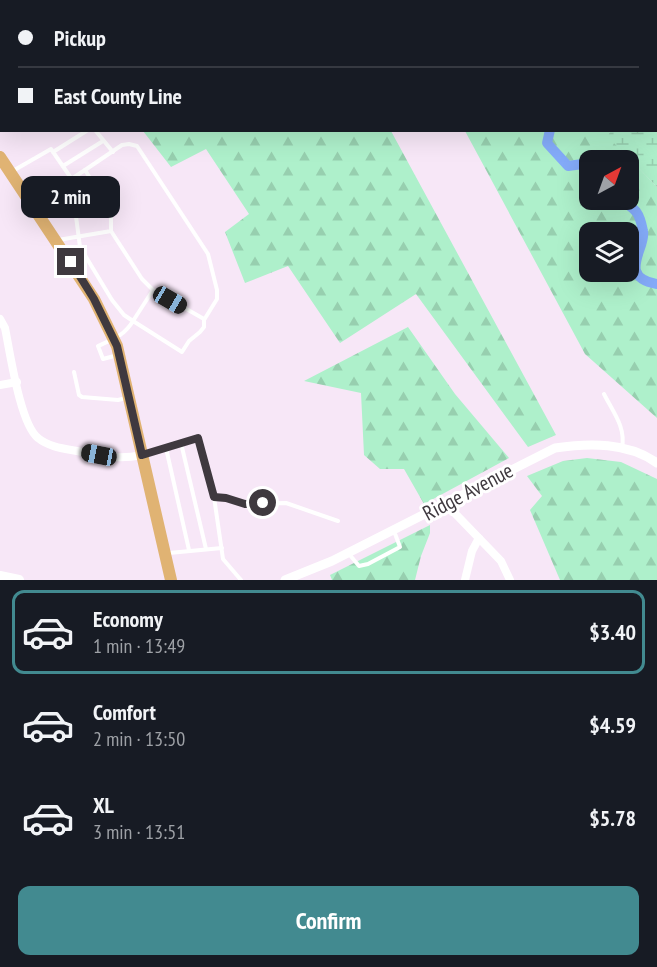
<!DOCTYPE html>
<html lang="en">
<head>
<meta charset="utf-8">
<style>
	:root { --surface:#171b24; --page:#20242c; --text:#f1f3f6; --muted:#9ea1a6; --line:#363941; --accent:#428a90 }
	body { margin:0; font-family:"PT Sans Narrow",sans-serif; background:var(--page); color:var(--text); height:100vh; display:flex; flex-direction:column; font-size:22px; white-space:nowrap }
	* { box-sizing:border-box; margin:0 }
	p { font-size:20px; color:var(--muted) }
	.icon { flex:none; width:33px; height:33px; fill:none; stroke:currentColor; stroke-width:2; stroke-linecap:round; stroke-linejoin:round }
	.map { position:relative; height:580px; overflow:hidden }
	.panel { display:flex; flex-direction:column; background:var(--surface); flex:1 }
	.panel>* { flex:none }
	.guide { position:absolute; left:0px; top:0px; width:657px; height:132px; box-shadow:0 6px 24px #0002; display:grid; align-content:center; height:132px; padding:0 18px; background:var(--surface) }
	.needle { width:39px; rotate:41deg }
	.tools { position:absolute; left:579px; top:150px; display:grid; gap:12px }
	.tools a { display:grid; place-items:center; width:60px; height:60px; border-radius:12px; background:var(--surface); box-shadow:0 6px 24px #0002; font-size:30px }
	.end { position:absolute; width:27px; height:27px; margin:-14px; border:8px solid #3f393f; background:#fff; box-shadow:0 0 0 3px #fff }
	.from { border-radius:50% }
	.bubble { position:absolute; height:42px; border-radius:12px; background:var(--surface); box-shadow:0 6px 24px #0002; font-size:20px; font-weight:700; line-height:42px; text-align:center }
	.car { position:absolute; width:18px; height:36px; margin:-18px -9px; border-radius:8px; box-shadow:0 0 4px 2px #0007; background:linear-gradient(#222 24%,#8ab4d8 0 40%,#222 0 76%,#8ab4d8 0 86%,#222 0) }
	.guide b { display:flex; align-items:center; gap:21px; height:57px; font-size:22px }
	.guide b+b { border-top:2px solid var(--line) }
	.guide i { width:15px; height:15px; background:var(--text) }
	ul { padding:10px 0 0; list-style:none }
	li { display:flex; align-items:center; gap:18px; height:84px; margin:0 12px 9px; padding:0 6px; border:3px solid transparent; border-radius:12px }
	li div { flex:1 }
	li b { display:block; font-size:22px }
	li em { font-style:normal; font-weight:700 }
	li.current { border-color:var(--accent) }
	li>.icon { width:54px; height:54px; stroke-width:1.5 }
	.action { display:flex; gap:12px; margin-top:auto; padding:12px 18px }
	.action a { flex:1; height:69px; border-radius:12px; background:var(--accent); color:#fff; font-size:24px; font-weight:700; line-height:69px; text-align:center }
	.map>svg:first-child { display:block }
	.forest { fill:url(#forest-firs); fill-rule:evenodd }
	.wetland { fill:url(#wetland-marsh) }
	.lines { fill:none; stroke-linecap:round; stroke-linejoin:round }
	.river { stroke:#84abf9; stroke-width:10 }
	.service { stroke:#fff; stroke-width:4 }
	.minor { stroke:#fff; stroke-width:8 }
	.tertiary { stroke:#fff; stroke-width:9 }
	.secondary { stroke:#fff; stroke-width:10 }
	.primary { stroke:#e0b373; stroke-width:12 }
	.route { stroke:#3f393f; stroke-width:8 }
	.labels { text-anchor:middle; stroke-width:6; stroke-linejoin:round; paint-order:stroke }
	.street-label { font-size:21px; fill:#3f393f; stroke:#fff }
</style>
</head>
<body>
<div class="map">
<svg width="657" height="580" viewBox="0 0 657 580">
	<defs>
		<pattern id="forest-firs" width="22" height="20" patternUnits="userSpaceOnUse" patternTransform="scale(1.5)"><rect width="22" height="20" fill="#aef0cb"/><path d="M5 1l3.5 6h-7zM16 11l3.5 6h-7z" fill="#97cfaf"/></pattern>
		<pattern id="wetland-marsh" width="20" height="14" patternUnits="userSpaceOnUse" patternTransform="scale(1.5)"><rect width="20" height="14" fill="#aef0cb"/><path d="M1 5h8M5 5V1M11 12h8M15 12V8" fill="none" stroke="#97cfaf"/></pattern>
	</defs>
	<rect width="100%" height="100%" fill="#f7e7f7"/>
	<g class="forest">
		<polygon points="0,0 320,0 321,1 2,2 1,23"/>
		<polygon points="395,0 586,0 586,1 396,2"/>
		<polygon points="620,0 657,0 657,57 656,2"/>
		<polygon points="143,131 391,131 556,435 528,447 416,294 340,343 288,266 245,283 225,232 249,214 206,149 171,167"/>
		<path d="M465,131H610L609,137L657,187V418L585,354ZM590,160H628V200H590ZM590,232H628V272H590Z"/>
		<polygon points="408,327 455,394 509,458 424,504 404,469 380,469 364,455 361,393 304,381"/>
		<polygon points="587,458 621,462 657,479 657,580 560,580 530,510 542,496 527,476 563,461"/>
		<polygon points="430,525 430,533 421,556 415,580 332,580 330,575"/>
	</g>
	<polygon class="wetland" points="656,57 657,57 657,187 608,137 610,131 656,130"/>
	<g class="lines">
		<g class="river">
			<polyline points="498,0 500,2"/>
			<polyline points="550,130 547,143 568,166 590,163"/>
			<path d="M624,200C627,205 634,208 637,213C640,217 642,226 643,231C647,247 616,277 657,284"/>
		</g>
		<g class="service">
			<polyline points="95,130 113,152"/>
			<polyline points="53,152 88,130"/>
			<polyline points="63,166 103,141"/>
			<path d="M85,170L122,145L129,144L137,146L208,254L217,290V299L204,320V327L200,332L189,341L182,352L133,321C124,336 113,339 98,346L103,359L118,355"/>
			<polyline points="11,172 51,149 71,178 80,247 112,300 124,315 133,321 153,290 142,279 111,231"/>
			<polyline points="33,204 85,170 111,211 111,231 58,240"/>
			<polyline points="153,290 204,319"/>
			<polyline points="74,372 79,395 82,397 118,400 126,398"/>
			<path d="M604,394C613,412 626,427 622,448"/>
			<polyline points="181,443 206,549"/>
			<polyline points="166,448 189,550"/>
			<polyline points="146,454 198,438 214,497 223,559 241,580"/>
			<polyline points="214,497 226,498 245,504 286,503 338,521"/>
			<polyline points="169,553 222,548"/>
			<polyline points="349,554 359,566 368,564 400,547 394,531"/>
		</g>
		<g class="minor">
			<path d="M0,319L5,328C10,352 20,424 38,438C50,448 68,449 82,452C106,456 118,460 142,455"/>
			<polyline points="0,385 17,382"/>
			<polyline points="445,503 501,561 510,580"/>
			<polyline points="465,580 472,551 479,538"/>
		</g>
		<path class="tertiary" d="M285,580L332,561L555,448C589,443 628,442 657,463"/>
		<polyline class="secondary" points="0,576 19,580"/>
		<polyline class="primary" points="0,157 94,299 117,346 171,580"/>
	</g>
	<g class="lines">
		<polyline class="route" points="71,262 94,299 117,346 142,455 198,438 214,497 226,498 245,504 263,503"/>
	</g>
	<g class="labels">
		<g class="street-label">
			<text transform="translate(468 492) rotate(-28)" y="7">Ridge Avenue</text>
		</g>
	</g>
</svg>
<div class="tools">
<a><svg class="needle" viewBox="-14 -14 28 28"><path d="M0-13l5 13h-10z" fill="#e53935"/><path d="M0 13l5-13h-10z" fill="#9ea1a6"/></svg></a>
<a><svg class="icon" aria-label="layers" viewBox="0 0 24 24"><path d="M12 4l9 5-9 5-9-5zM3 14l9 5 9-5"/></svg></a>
</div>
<i class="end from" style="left:263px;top:503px"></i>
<i class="end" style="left:71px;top:262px"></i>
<div class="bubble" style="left:21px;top:176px;width:99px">2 min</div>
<i class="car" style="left:170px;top:300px;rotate:120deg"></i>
<i class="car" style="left:99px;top:455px;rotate:281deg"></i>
<div class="guide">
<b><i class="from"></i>Pickup</b>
<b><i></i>East County Line</b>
</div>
</div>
<section class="panel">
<ul>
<li class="current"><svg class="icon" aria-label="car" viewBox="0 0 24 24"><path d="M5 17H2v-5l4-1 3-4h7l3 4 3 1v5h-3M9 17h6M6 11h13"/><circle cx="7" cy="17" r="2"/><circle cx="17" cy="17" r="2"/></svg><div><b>Economy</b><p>1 min · 13:49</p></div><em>$3.40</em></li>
<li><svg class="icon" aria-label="car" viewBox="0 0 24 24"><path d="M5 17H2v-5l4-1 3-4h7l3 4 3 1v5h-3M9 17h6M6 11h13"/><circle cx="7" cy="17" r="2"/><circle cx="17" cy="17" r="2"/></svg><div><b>Comfort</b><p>2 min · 13:50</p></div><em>$4.59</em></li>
<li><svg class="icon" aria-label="car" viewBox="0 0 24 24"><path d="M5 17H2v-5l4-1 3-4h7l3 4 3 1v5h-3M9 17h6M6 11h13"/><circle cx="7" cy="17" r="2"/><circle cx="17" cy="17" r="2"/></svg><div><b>XL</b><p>3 min · 13:51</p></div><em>$5.78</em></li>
</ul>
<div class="action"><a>Confirm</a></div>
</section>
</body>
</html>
